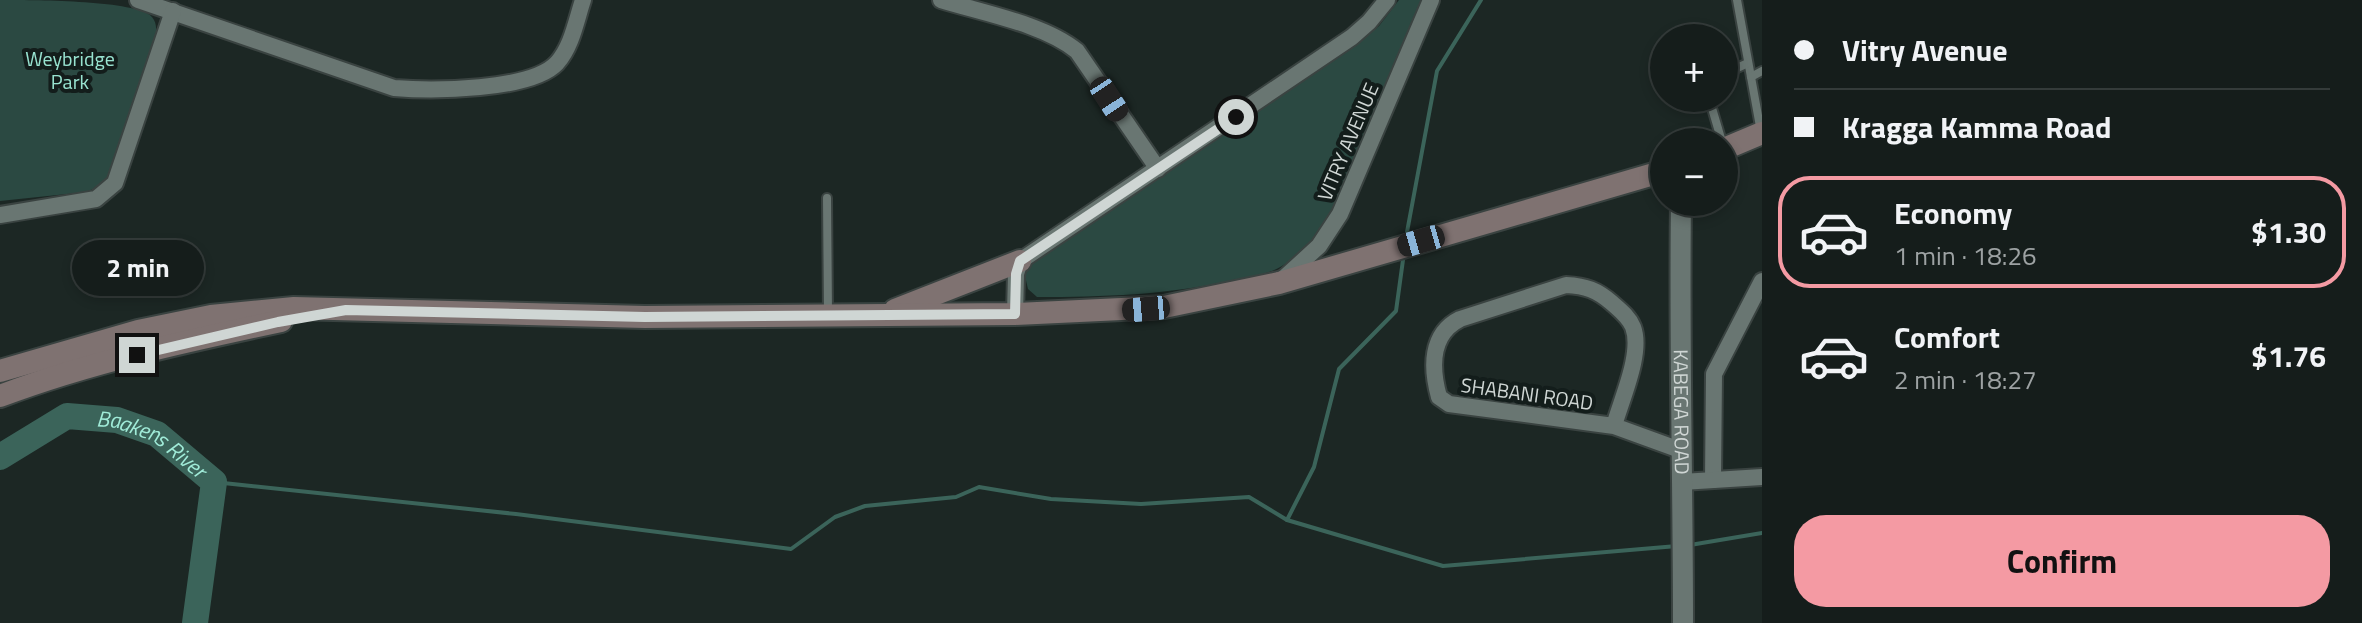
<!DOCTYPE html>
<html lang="en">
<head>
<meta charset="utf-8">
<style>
	:root { --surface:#151d1b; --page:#222a28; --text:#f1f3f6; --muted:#9da2a3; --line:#343b3a; --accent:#f49aa3 }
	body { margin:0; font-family:"Titillium Web",sans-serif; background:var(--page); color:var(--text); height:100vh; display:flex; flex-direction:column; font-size:30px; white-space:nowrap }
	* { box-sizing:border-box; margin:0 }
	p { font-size:26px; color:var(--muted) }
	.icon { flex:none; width:44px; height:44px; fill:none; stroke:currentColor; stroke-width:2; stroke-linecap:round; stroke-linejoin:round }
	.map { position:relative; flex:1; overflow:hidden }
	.drawer { display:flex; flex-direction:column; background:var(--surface); width:600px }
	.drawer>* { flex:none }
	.top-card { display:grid; align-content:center; height:176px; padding:0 32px; background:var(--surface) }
	.buttons { position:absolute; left:1650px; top:24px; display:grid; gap:16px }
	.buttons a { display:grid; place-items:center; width:88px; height:88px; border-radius:50%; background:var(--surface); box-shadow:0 4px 12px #0003,0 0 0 2px var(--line); font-size:40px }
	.end { position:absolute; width:36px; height:36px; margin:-18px; border:10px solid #cfd6d4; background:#111; box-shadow:0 0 0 4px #111 }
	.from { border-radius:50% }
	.bubble { position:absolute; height:56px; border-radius:28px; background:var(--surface); box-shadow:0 4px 12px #0003,0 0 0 2px var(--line); font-size:26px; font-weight:700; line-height:56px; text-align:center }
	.car { position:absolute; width:24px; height:48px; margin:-24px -12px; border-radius:10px; box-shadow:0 0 6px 2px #0007; background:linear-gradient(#222 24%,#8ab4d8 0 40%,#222 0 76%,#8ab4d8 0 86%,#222 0) }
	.top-card b { display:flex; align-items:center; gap:28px; height:76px; font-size:30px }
	.top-card b+b { border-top:2px solid var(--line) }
	.top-card i { width:20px; height:20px; background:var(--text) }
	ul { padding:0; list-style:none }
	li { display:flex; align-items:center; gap:24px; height:112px; margin:0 16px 12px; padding:0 16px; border:4px solid transparent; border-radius:32px }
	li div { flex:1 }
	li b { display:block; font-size:30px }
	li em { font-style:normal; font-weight:700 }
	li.active { border-color:var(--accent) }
	li>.icon { width:72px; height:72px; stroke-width:1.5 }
	.cta { display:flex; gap:16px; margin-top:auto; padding:16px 32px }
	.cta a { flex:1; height:92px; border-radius:32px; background:var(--accent); color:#111; font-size:32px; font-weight:700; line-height:92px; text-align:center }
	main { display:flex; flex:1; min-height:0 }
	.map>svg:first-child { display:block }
	.green { fill:#2b4942 }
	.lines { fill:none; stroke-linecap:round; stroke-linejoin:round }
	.stream { stroke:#3b645a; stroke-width:4 }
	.river { stroke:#3b645a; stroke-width:26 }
	.service-casing { stroke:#3a4341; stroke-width:12 }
	.minor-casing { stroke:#3a4341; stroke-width:20 }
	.tertiary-casing { stroke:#3a4341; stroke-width:24 }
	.secondary-casing { stroke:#3a4341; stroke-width:26 }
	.service { stroke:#697672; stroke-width:8 }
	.minor { stroke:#697672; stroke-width:16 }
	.tertiary { stroke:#697672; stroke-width:20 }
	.secondary { stroke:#7f7271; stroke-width:22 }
	.route { stroke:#cfd6d4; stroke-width:10 }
	.labels { text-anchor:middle; stroke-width:8; stroke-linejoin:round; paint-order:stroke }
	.park-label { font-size:20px; fill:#98e3d0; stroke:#131d1b }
	.street-label { font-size:20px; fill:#cfd6d4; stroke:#131d1b }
	.water-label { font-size:22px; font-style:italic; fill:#a0ebd8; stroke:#131d1b }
</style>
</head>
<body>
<main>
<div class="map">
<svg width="1762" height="623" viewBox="0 0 1762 623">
	<rect width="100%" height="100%" fill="#1c2724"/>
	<g class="green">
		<path d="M0,0C33,0 128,0 150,15C157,21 157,30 155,39L110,175L98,187L86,192L0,201Z"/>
		<path d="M1399,0H1424L1405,39L1329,220C1314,240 1293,264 1269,272C1258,276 1245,278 1233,280C1168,295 1103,297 1037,297L1028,289L1025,276L1030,264L1036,259L1352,48L1379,26Z"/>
	</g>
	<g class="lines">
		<g class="stream">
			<polyline points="1407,232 1437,71 1481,0"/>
			<polyline points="214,482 516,514 791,549 835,517 865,506 956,497 979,487 1051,499 1141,504 1249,497 1287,520 1443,566 1677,546"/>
			<polyline points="1287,520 1314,467 1339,369 1396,311 1403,260"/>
			<polyline points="1690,545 1762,533"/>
		</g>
		<path class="river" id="s1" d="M0,457L67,416L117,420L157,434L214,482L195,623"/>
		<g class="service-casing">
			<g id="service">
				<polyline points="1737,0 1761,132"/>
				<polyline points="1724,74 1748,63"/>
				<polyline points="1751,77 1762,71"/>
				<polyline points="1709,98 1722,142"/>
				<polyline points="827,198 828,314"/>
			</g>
		</g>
		<g class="minor-casing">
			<g id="minor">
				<path d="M138,0L394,88C431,91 531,91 557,63C572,46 576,21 583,0"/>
				<path d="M941,0C983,13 1044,24 1077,51L1158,169"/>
				<polyline points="0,215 96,199 115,183 173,11"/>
				<polyline points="1283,279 1319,246 1340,214 1431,0"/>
				<polyline points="1015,314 1016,274 1020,261 1352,37 1369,22 1387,0"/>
				<path d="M1614,426C1621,400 1643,353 1633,327C1629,317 1620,310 1612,303C1597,290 1586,286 1566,285L1460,319C1430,334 1431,368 1439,397L1449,404L1614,426L1680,450"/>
				<polyline points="1713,480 1714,374 1762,281"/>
				<polyline points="1682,482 1762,477"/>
			</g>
		</g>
		<g class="tertiary-casing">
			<g id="tertiary">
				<path id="s2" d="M1681,202C1679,342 1683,483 1683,623"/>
			</g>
		</g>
		<g class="secondary-casing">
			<g id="secondary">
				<polyline points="1724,149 1762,133"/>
				<polyline points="895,310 1020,261"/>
				<polyline points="0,371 138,331 211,316 294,308 645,317 1015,314 1164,307 1279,283 1664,171"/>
				<path d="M0,396C90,362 187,341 281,321"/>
			</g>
		</g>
		<use href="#service" class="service"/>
		<use href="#minor" class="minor"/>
		<use href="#tertiary" class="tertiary"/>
		<use href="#secondary" class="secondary"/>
	</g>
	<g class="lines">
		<polyline class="route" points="137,355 278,322 346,310 645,317 1015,314 1016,274 1020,261 1236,117"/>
	</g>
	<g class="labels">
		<g class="park-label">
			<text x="70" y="66">Weybridge<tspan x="70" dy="23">Park</tspan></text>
		</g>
		<g class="street-label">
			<text transform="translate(1348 142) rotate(-67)" y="7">VITRY AVENUE</text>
			<text transform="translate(1527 394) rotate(8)" y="7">SHABANI ROAD</text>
			<text dy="7" stroke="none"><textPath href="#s2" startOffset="210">KABEGA ROAD</textPath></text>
		</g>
		<g class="water-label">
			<text dy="8" stroke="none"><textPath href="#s1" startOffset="170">Baakens River</textPath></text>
		</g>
	</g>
</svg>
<div class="buttons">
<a>+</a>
<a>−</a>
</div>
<i class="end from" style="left:1236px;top:117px"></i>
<i class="end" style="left:137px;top:355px"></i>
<div class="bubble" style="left:72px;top:240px;width:132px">2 min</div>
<i class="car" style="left:1109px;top:99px;rotate:147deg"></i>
<i class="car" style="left:1421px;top:241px;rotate:254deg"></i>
<i class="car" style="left:1146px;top:309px;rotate:265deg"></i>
</div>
<section class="drawer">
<div class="top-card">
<b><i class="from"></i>Vitry Avenue</b>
<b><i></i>Kragga Kamma Road</b>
</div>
<ul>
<li class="active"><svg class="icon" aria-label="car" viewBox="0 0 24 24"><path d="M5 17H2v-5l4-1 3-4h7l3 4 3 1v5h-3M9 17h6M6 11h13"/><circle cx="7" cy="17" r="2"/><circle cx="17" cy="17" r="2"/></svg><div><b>Economy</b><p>1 min · 18:26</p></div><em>$1.30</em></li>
<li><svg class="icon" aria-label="car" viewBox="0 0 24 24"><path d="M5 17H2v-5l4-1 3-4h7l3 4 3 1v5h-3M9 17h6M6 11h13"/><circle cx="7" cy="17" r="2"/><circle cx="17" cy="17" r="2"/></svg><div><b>Comfort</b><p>2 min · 18:27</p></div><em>$1.76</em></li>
</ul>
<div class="cta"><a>Confirm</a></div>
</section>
</main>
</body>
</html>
